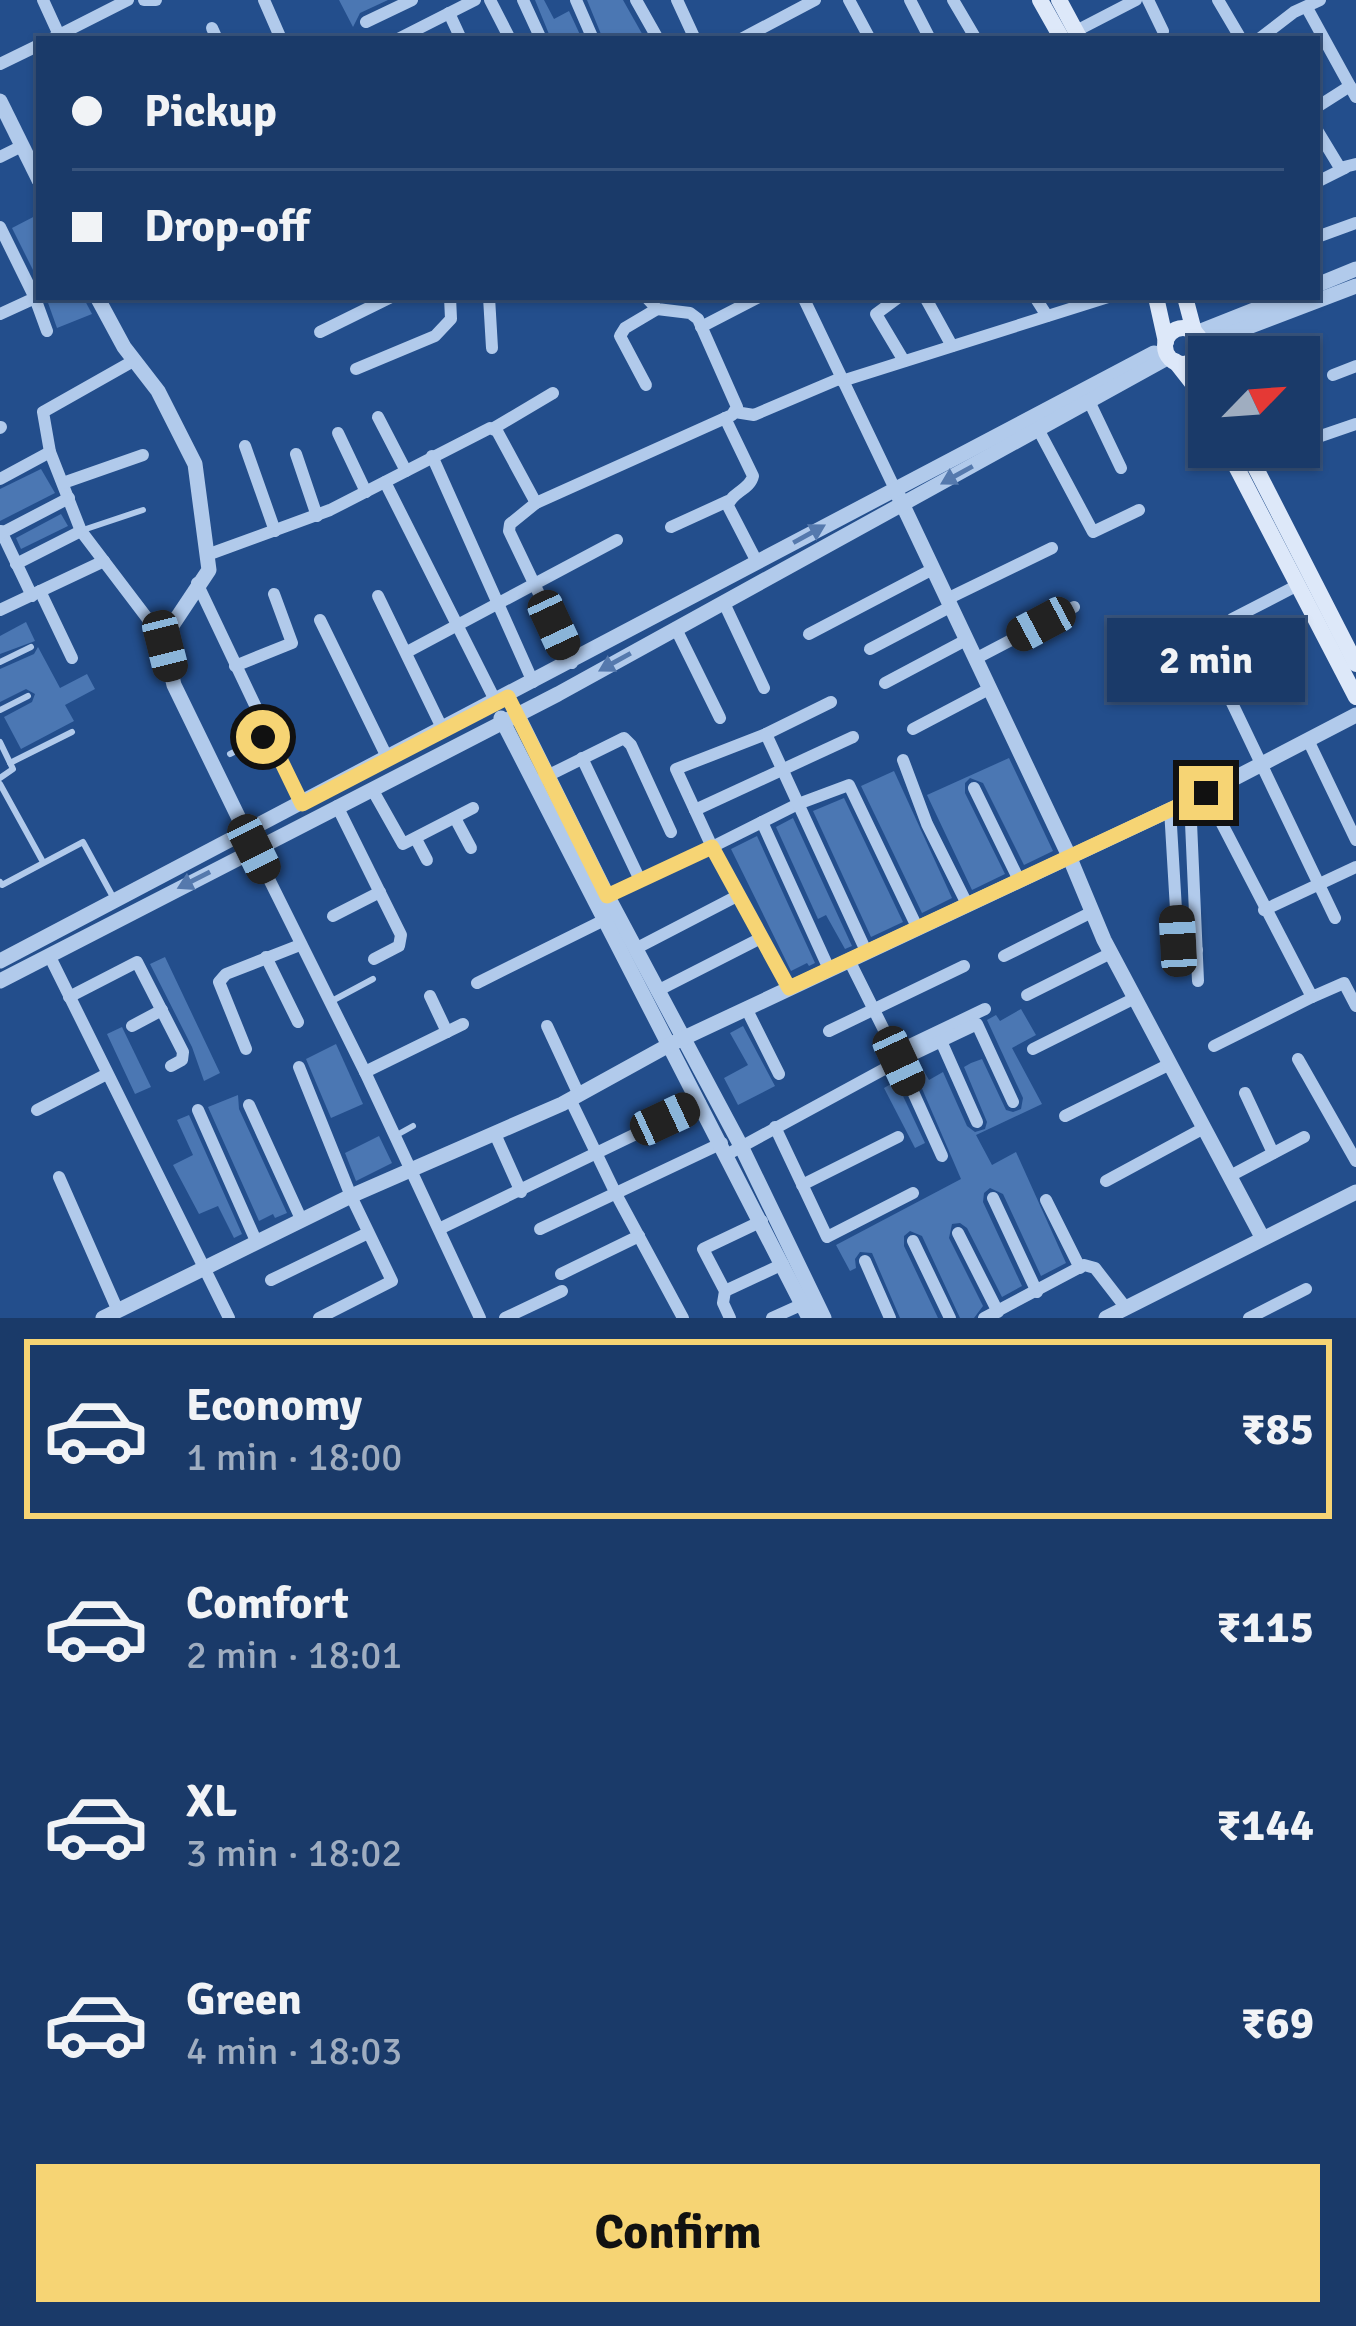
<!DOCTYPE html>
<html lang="en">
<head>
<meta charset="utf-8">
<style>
	:root { --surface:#1a3a69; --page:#274571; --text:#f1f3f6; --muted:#9fadc0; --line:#38547d; --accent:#f6d474 }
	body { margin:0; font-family:Signika,sans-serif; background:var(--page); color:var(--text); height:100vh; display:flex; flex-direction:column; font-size:45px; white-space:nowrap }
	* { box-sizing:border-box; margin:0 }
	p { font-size:39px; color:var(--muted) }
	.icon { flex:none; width:66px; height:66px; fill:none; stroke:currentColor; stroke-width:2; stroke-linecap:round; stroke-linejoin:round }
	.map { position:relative; height:1318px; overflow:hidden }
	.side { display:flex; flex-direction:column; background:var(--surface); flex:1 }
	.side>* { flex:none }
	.banner { position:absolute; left:36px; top:36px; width:1284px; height:264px; border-radius:0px; box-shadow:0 3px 9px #0004,0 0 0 3px var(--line); display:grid; align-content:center; height:264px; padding:0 36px; background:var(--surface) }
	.needle { width:78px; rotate:65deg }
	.tools { position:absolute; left:1188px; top:336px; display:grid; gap:24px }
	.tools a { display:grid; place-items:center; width:132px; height:132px; border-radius:0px; background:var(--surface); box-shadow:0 3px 9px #0004,0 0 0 3px var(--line); font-size:60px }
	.end { position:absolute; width:54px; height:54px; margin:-27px; border:15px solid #f6d474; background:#111; box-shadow:0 0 0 6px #111 }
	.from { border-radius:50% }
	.bubble { position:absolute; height:84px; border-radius:0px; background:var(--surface); box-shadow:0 3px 9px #0004,0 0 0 3px var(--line); font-size:39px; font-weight:700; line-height:84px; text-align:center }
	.car { position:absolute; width:36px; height:72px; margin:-36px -18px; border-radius:15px; box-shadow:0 0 9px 3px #0007; background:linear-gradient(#222 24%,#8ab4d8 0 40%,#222 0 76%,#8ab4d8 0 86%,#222 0) }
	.banner b { display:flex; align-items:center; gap:42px; height:114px; font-size:45px }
	.banner b+b { border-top:3px solid var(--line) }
	.banner i { width:30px; height:30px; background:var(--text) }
	ul { padding:21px 0 0; list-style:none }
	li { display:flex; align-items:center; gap:36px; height:180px; margin:0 24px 18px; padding:0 12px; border:6px solid transparent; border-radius:0px }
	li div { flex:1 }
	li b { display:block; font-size:45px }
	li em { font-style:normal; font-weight:700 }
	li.active { border-color:var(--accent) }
	li>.icon { width:108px; height:108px; stroke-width:1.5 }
	.primary-button { display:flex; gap:24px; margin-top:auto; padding:24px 36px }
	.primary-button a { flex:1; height:138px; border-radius:0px; background:var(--accent); color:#111; font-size:48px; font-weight:700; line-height:138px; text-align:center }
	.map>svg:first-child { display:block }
	.building { fill:#4b77b3 }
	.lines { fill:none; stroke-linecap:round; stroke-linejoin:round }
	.service { stroke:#b1caeb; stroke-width:6 }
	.minor { stroke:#b1caeb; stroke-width:12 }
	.tertiary { stroke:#b1caeb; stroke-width:15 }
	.secondary { stroke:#dde8f9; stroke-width:16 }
	.oneway { fill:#5579ad }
	.route { stroke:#f6d474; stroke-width:15 }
</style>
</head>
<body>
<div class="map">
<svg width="1356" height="1318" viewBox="0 0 1356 1318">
	<rect width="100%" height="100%" fill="#234e8c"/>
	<g class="building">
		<polygon points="339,0 388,0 360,13 353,27"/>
		<polygon points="535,0 544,0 554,19 569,11 582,39 551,39"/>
		<polygon points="587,0 623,0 645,39 603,39"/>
		<polygon points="39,214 39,282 12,228"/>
		<polygon points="52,297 83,297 92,314 57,328 47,300"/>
		<polygon points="41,469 55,493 0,521 0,489"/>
		<polygon points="61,514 68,526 21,549 16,538"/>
		<polygon points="26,622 35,641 0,654 0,636"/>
		<polygon points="38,647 60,688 87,674 95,689 65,705 74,721 21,749 4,717 32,702 35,694 26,689 0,702 0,669 34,654"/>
		<polygon points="1009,758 1053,851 1024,865 983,783 970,778 965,783 965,793 1005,874 972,890 927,795"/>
		<polygon points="894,771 952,898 922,913 861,786"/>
		<polygon points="844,798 903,922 871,937 813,811"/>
		<polygon points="793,818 852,946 845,949 826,915 818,919 776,827"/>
		<polygon points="757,836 815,963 809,966 807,963 791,971 731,849"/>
		<polygon points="165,957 220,1073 204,1081 192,1047 150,964"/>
		<polygon points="1021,1009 1036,1035 1012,1048 1042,1104 976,1135 992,1165 1016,1152 1066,1263 1041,1276 1003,1194 990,1188 984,1193 983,1202 1022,1286 1002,1297 967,1228 960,1223 952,1224 949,1238 983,1306 974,1318 960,1318 922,1236 910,1231 904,1236 904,1246 938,1318 900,1318 872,1253 860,1252 855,1259 856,1268 850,1271 836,1245 961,1179 914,1070 921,1066 929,1080 943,1072 967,1126 975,1132 985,1129 987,1122 964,1067 971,1063 982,1059 1006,1110 1013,1112 1021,1109 1023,1098 987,1020 996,1015 1000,1021"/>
		<polygon points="743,1026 775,1086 738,1105 724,1078 748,1065 730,1033"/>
		<polygon points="122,1027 151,1087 135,1094 107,1034"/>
		<polygon points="336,1044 363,1104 331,1118 306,1059"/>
		<polygon points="896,1081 925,1143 915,1148 884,1088"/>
		<polygon points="238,1095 239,1109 287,1213 275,1218 273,1214 259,1221 208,1107"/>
		<polygon points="189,1115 242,1234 234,1238 218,1206 199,1214 173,1165 193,1155 177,1120"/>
		<polygon points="379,1136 392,1163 356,1181 345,1153"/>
	</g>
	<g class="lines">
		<g class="service">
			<polyline points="83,530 143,510"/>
			<polyline points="0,662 31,647"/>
			<polyline points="0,710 28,696"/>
			<polyline points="0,742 13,769 0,778"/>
			<polyline points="230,754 268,735"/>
			<polyline points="10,763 72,732"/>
			<polyline points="0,784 43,862"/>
			<polyline points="0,882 2,885 83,842 113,897"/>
			<polyline points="330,1002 373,979"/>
			<polyline points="395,1136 413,1126"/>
		</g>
		<g class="minor">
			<polyline points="43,0 59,35"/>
			<polyline points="144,0 156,0"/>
			<polyline points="264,0 281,39"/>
			<polyline points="490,0 510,39"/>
			<polyline points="523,0 541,39"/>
			<polyline points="576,0 593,39"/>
			<polyline points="636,0 658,39"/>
			<polyline points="677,0 695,39"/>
			<polyline points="849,0 870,39"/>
			<polyline points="910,0 930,39"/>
			<polyline points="953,0 976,39"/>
			<polyline points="1148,0 1163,31"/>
			<polyline points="1218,0 1241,39"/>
			<polyline points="1307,8 1356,97"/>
			<polyline points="449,13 461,39"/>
			<polyline points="366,22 412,0"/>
			<polyline points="212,28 217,39"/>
			<polyline points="1076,31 1136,0"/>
			<polyline points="51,39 128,0"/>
			<polyline points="398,39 475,0"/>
			<polyline points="741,39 815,0"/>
			<polyline points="1259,39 1294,12 1320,0"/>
			<polyline points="0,64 39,45"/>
			<polyline points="1317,107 1350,86"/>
			<polyline points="1317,130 1340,168 1356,164"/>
			<polyline points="0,157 22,146"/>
			<polyline points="1317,182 1345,168"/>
			<polyline points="0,227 35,298 47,331"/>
			<polyline points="1317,237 1356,223"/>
			<polyline points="489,297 492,348"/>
			<polyline points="803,297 894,487"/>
			<polyline points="899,297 876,314 904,361"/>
			<polyline points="925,297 952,346"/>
			<polyline points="1035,297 1047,316"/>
			<polyline points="0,314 35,298"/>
			<polyline points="701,327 759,297"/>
			<polyline points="320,332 391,297"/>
			<polyline points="135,360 43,412 50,452 81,531 163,639"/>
			<polyline points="356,369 435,336 451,319 450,297"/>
			<polyline points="1333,375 1356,366"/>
			<polyline points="842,381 1108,297"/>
			<polyline points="646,385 620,336 625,328 657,309"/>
			<polyline points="1089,401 1121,468"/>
			<polyline points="735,412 754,415 841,378"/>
			<polyline points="378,417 406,471"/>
			<path d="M725,418L753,476C750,490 731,492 728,506L757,562"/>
			<polyline points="0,428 1,427"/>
			<polyline points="494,428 553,393"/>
			<polyline points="1038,429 1093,532 1139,510"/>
			<polyline points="338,433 366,492"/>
			<polyline points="1315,438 1356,424"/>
			<polyline points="245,446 275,531"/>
			<polyline points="296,454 317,516"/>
			<polyline points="432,456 533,682"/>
			<polyline points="0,479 50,452"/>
			<polyline points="385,482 496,702"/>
			<polyline points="63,483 143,455"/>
			<polyline points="671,527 728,501"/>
			<polyline points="1,531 32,596"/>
			<polyline points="2,533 69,498"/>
			<polyline points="207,555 330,510 490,428 497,431 536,503"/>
			<polyline points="16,564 81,531"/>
			<polyline points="197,583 302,804"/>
			<polyline points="40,591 72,658"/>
			<polyline points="378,596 443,730"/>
			<polyline points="947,599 1052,548"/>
			<polyline points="724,603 764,688"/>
			<polyline points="0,610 104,561"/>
			<polyline points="320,620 388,759"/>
			<polyline points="676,629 720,718"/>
			<polyline points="809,634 933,569"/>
			<polyline points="870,649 950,607"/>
			<polyline points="407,652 617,540"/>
			<polyline points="975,659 1074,607"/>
			<polyline points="572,663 509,531 510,524 536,503 732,415 737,407 698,319 690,313 657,309 646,297"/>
			<polyline points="235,666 292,643 274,594"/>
			<polyline points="1247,667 1230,629 1232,619 1298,585"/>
			<polyline points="885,683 966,640"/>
			<polyline points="831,702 766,734 676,769 712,847 798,804 849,785 917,927"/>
			<polyline points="1232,703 1335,918"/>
			<polyline points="913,729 989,689"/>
			<polyline points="766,734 866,951"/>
			<polyline points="1308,740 1356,840"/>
			<polyline points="582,758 640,880 712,847 789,989"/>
			<polyline points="903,760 927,824 967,904"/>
			<polyline points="543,778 624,738 631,745 671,832"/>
			<polyline points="974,788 1019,880"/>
			<polyline points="372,789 403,844 473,808"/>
			<polyline points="1206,793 1312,997 1344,983 1356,1006"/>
			<polyline points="1190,800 1198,981"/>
			<polyline points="337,806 401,935 399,946 374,959"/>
			<polyline points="1170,809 1178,943 1197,950"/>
			<polyline points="695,810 853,737"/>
			<polyline points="455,818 471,848"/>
			<polyline points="762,822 829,969"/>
			<polyline points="416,839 427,860"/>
			<polyline points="254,849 365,1072 480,1318"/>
			<polyline points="607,895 640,880"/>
			<polyline points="1264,910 1356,867"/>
			<polyline points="333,916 380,892"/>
			<polyline points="635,949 739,895"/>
			<polyline points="49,955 229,1318"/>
			<polyline points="1004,956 1092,912"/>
			<polyline points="266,957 298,1022"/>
			<polyline points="849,960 895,1052 985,1009"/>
			<polyline points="477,983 604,920"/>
			<polyline points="657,991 761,938"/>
			<polyline points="1027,995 1111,953"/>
			<polyline points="430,996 447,1032"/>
			<polyline points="69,997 137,962 183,1052 182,1060 171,1066"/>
			<polyline points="746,1008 779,1074"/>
			<polyline points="132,1026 162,1010"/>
			<polyline points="547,1026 579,1095"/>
			<polyline points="829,1031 964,966"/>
			<polyline points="941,1041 977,1122"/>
			<polyline points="1214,1046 1312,997"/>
			<polyline points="246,1049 219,982 226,974 300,945"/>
			<polyline points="1033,1049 1135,998"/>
			<polyline points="1298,1059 1356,1161"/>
			<polyline points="899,1061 942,1156"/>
			<polyline points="299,1067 351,1196 392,1281 319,1318"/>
			<polyline points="365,1072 463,1024"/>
			<polyline points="1245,1093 1273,1153"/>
			<polyline points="570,1099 616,1194 683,1318"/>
			<polyline points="249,1105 302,1221"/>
			<polyline points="37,1110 107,1074"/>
			<polyline points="198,1110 257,1243"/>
			<polyline points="1065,1116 1170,1064"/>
			<polyline points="775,1127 827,1237 913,1193"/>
			<polyline points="495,1134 521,1192"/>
			<polyline points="728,1154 899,1061 977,1024 1013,1102"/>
			<polyline points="1230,1176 1304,1137"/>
			<polyline points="59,1177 118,1311"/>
			<polyline points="1106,1181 1204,1128"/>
			<polyline points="802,1185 898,1137"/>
			<polyline points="993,1198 1037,1292"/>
			<polyline points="1046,1200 1080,1268"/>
			<polyline points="439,1229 700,1103"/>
			<polyline points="540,1229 722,1143"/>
			<polyline points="958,1233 998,1312"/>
			<polyline points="913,1241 950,1318"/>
			<polyline points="865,1261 890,1318"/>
			<polyline points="561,1274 639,1236"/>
			<polyline points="271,1280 368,1233"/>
			<polyline points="725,1291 783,1264"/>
			<polyline points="505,1318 562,1291"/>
			<polyline points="730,1318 723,1303 725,1291 703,1249 762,1221"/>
			<polyline points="772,1318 803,1304"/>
			<polyline points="984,1318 1084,1265 1095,1268 1126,1308"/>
			<polyline points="1249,1318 1306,1289"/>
		</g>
		<g class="tertiary">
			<polyline points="0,101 39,180"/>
			<polyline points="1317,285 1356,269"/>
			<polyline points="97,297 124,347 158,391 195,464 209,570 163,639 174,685 249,839"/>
			<polyline points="1196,333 1287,297"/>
			<polyline points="1201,345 1356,286"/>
			<polyline points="899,497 1069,856 1104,940 1262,1237"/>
			<polyline points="515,710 607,895 741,1146 824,1318"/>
			<polyline points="501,718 809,1318"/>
			<polyline points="0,961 1154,353"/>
			<polyline points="0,981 558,694 1169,357"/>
			<polyline points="103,1318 351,1196 562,1104 669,1045 1206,793 1356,715"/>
			<polyline points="1106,1318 1356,1192"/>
		</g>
		<g class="secondary">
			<polyline points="1040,0 1062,39"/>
			<polyline points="1059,0 1080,39"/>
			<polyline points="1156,297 1166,342"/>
			<polyline points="1185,297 1194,331"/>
			<circle cx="1183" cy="346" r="18"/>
			<polyline points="1201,348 1209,376"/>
			<polyline points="1175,361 1193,384 1209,415"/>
			<polyline points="1226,447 1356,697"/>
			<polyline points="1245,447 1356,664"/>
		</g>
	</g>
	<defs><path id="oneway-solid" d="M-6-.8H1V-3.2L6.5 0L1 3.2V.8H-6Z" transform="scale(3)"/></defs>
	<g class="oneway">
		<use href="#oneway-solid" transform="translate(957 475) rotate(151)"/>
		<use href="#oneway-solid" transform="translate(809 534) rotate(-29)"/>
		<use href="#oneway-solid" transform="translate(615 662) rotate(151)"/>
		<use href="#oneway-solid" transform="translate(194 880) rotate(153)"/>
	</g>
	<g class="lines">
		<polyline class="route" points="263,737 268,734 302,804 508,697 607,896 712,847 789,988 1206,793"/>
	</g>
</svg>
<div class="tools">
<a><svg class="needle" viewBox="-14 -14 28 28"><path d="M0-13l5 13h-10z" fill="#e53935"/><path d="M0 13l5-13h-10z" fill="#9fadc0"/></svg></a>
</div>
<i class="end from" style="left:263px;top:737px"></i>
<i class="end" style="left:1206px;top:793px"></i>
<div class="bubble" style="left:1107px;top:618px;width:198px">2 min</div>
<i class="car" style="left:1041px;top:624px;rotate:242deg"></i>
<i class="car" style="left:554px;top:625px;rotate:155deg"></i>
<i class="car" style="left:165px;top:646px;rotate:166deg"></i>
<i class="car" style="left:254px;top:849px;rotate:154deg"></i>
<i class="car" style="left:1178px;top:941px;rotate:357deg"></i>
<i class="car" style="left:899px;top:1061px;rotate:155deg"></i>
<i class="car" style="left:665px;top:1119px;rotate:65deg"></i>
<div class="banner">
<b><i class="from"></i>Pickup</b>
<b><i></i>Drop-off</b>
</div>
</div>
<section class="side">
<ul>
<li class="active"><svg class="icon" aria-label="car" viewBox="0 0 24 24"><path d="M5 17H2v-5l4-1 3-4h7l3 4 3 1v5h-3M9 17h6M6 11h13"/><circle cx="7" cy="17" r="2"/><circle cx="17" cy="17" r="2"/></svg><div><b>Economy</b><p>1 min · 18:00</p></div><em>₹85</em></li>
<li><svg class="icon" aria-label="car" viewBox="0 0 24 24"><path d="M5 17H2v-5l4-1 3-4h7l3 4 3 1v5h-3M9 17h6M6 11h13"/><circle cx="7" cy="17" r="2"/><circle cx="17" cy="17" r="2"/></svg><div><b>Comfort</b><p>2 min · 18:01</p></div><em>₹115</em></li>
<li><svg class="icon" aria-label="car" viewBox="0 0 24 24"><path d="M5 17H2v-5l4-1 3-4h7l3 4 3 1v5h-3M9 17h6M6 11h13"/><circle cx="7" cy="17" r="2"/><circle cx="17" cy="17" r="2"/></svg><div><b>XL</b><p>3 min · 18:02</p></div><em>₹144</em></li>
<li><svg class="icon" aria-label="car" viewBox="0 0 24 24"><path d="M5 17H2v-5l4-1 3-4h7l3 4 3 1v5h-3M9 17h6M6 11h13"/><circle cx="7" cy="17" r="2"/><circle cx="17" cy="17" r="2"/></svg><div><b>Green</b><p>4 min · 18:03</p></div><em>₹69</em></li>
</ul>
<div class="primary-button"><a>Confirm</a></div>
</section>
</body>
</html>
